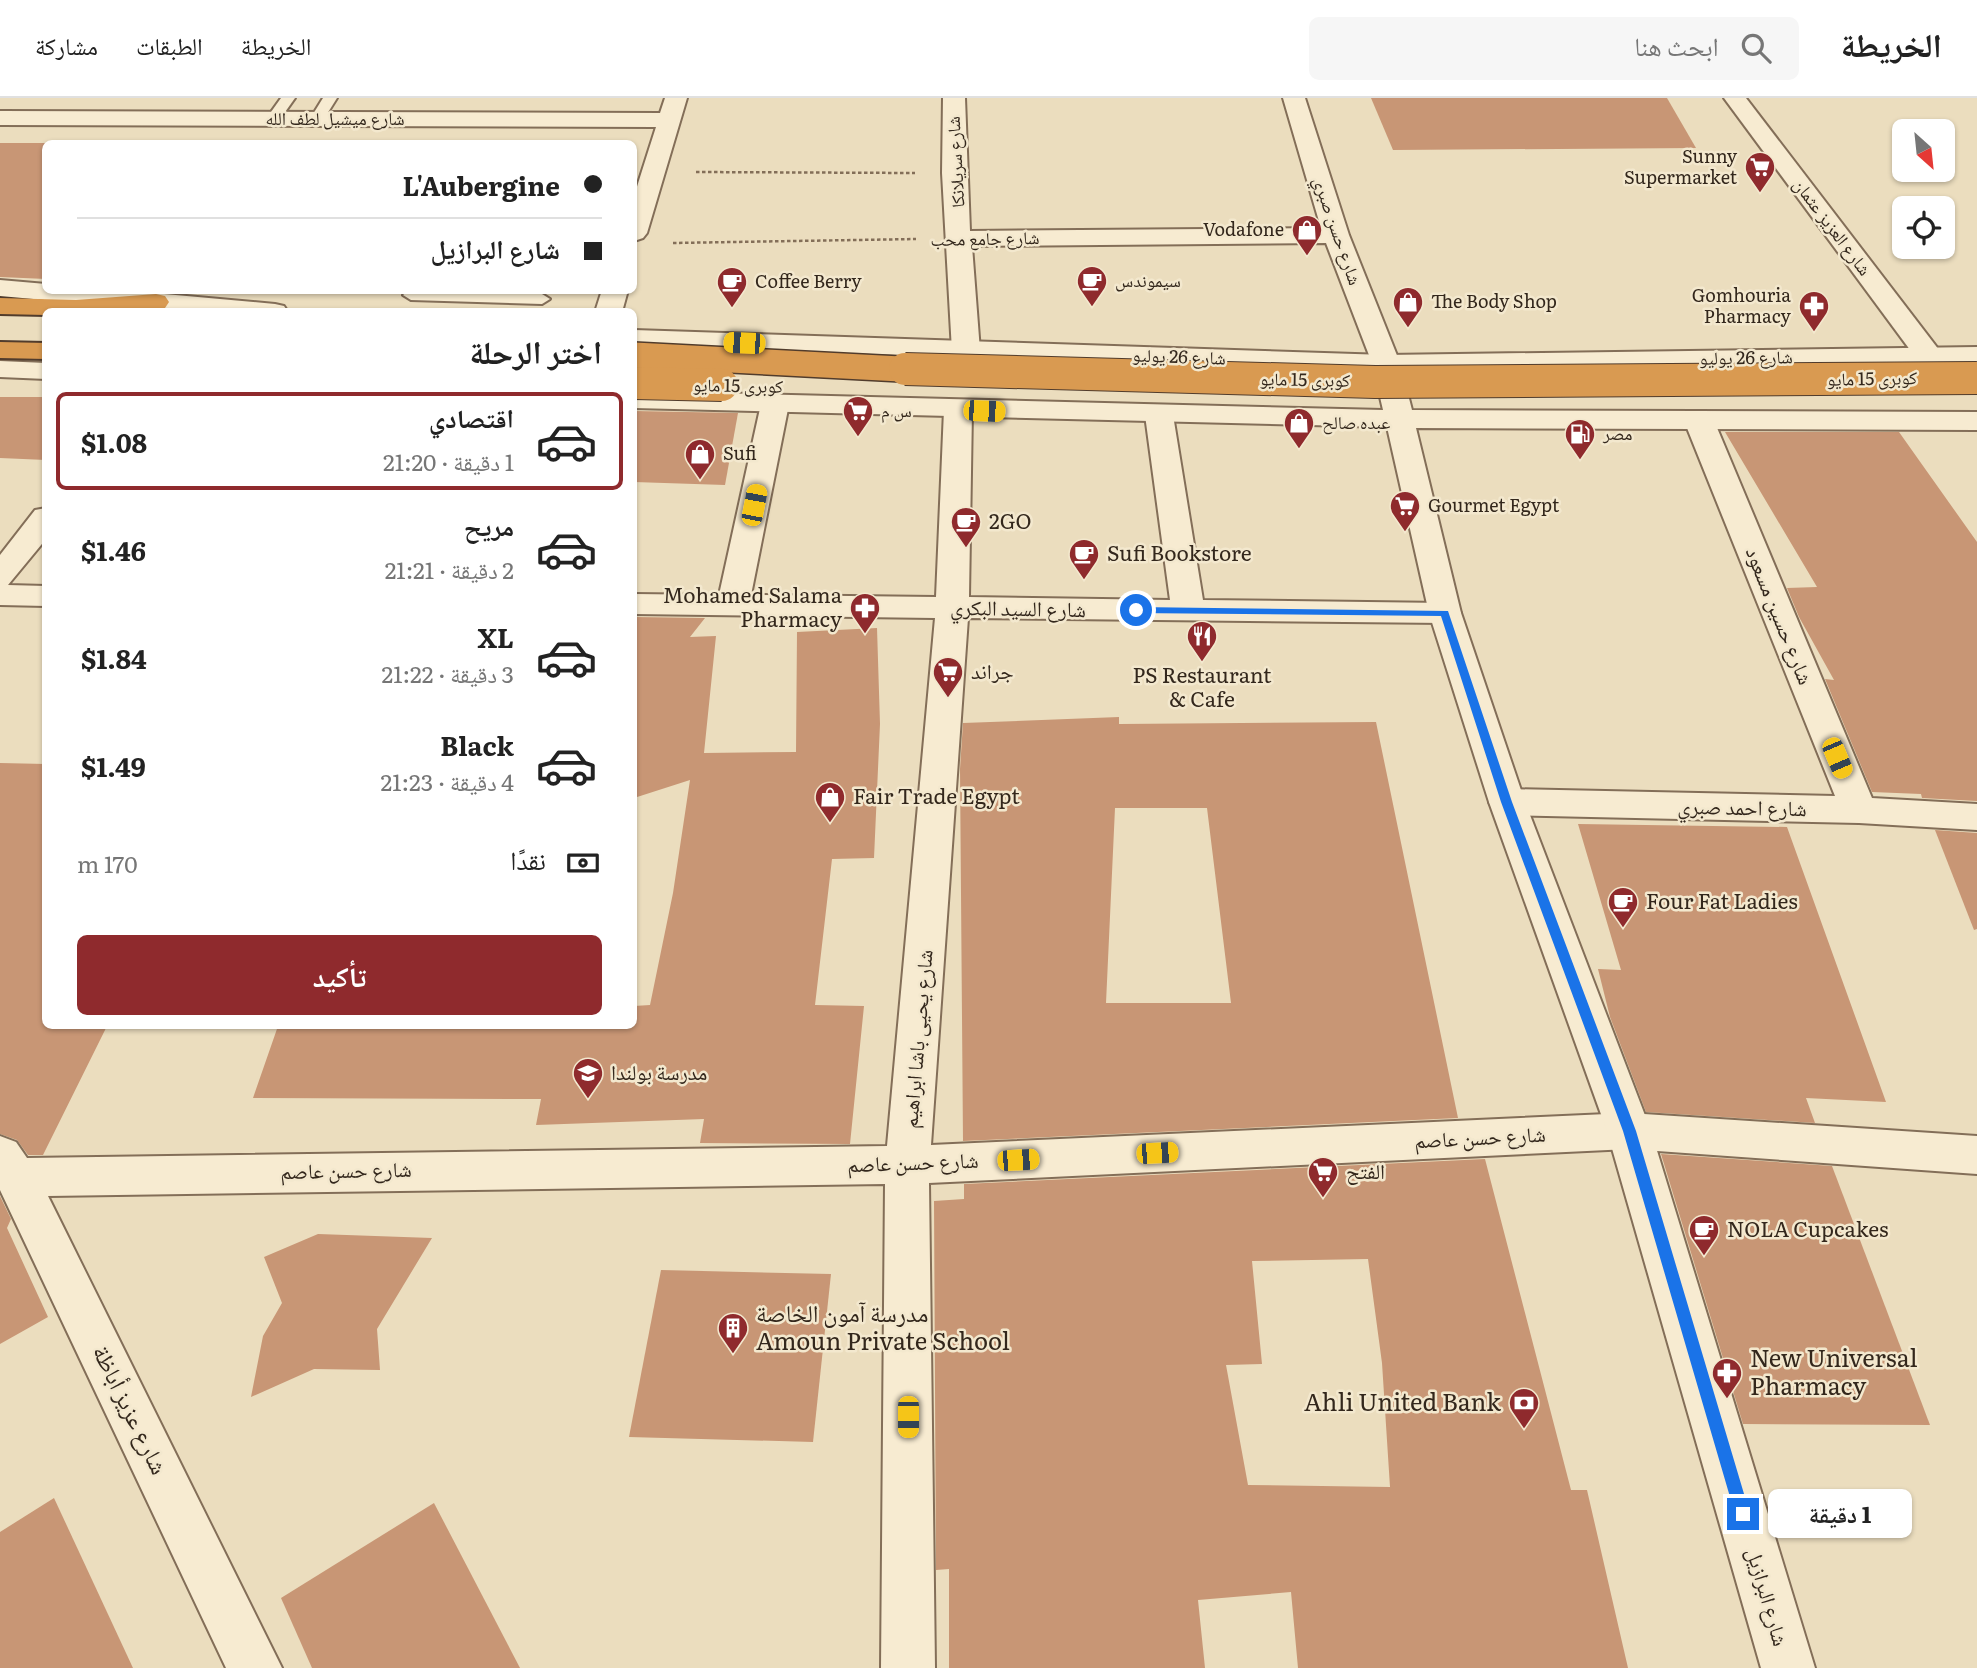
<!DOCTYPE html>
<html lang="ar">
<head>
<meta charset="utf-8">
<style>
	:root { --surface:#fff; --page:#f6f6f6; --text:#222; --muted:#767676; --line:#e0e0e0; --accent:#8f2a2d }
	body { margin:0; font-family:Literata,"Noto Naskh Arabic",serif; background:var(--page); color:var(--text); direction:rtl; height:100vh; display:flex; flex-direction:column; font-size:26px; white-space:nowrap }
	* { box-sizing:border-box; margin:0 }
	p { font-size:23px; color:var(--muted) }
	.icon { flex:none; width:38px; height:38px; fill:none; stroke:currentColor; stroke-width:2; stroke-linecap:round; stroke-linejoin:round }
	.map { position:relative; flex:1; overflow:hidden; direction:ltr }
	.side { position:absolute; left:42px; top:210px; width:595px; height:721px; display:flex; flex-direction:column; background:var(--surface); border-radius:10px; box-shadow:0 2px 5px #0004; direction:rtl }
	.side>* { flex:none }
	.guide { position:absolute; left:42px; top:42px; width:595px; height:154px; border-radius:10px; box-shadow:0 2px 5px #0004; direction:rtl; display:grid; align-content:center; height:154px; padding:0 35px; background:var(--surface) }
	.needle { width:46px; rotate:153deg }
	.controls { position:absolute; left:1892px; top:21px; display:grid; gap:14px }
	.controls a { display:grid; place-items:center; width:63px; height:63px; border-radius:10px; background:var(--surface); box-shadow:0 2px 5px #0004; font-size:35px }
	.end { position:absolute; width:32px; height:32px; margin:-16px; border:9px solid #1a73e8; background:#fff; box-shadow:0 0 0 4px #fff }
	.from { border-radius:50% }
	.bubble { position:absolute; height:49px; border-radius:10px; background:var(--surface); box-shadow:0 2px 5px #0004; font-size:23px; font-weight:700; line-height:49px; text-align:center; direction:rtl }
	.car { position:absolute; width:21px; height:42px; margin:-21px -10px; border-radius:9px; box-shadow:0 0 5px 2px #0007; background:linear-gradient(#f5c518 24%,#345 0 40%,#f5c518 0 76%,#345 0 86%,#f5c518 0) }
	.guide b { display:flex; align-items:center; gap:24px; height:66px; font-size:26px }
	.guide b+b { border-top:2px solid var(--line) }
	.guide i { width:18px; height:18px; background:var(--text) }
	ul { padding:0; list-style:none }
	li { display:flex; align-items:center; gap:21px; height:98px; margin:0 14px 10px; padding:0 21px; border:4px solid transparent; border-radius:10px }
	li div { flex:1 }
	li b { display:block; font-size:26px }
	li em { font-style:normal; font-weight:700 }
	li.selected { border-color:var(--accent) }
	li>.icon { width:63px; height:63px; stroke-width:1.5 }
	h2 { padding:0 35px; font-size:32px; line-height:84px }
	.pay { display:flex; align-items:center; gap:18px; height:77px; padding:0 35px; font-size:26px }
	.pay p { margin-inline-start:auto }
	.primary-button { display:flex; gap:14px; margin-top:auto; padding:14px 35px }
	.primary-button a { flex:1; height:80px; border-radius:10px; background:var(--accent); color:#fff; font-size:28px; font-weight:700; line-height:80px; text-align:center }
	header { display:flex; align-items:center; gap:42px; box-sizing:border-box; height:98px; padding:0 35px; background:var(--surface); border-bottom:2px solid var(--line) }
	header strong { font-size:33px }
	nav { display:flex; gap:38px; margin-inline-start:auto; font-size:24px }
	.search { width:490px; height:63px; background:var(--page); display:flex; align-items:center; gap:18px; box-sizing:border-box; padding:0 24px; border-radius:10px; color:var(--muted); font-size:26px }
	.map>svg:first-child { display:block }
	.building { fill:#c89675; fill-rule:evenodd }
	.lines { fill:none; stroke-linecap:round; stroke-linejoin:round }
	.service-casing { stroke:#836e58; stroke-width:4 }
	.minor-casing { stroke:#836e58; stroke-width:4 }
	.tertiary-casing { stroke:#836e58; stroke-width:4 }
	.motorway-casing { stroke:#513c2c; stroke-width:4 }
	.path { stroke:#836e58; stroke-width:2.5; stroke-dasharray:3.5 2.5; stroke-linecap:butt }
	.service { fill:#f7ebd1; fill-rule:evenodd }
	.minor { fill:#f7ebd1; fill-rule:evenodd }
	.tertiary { fill:#f7ebd1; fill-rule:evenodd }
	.motorway { fill:#d99a51; fill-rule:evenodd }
	.motorway-bridge-far1-casing { stroke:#513c2c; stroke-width:28; stroke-linecap:butt }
	.motorway-bridge-casing { stroke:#513c2c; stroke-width:34; stroke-linecap:butt }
	.motorway-bridge-far1 { stroke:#d99a51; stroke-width:25 }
	.motorway-bridge { stroke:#d99a51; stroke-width:32 }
	.route { fill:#1a73e8 }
	.labels { text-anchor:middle; stroke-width:5; stroke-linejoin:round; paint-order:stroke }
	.far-street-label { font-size:18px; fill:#33271c; stroke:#f3e8ce }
	.far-poi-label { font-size:18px; fill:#33271c; stroke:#f3e8ce; text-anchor:start }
	.poi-label { font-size:21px; fill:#33271c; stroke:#f3e8ce; text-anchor:start }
	.street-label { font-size:21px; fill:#33271c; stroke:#f3e8ce }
	.near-poi-label { font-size:24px; fill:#33271c; stroke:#f3e8ce; text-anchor:start }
	.near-street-label { font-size:24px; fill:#33271c; stroke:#f3e8ce }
</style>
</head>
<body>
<header>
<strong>الخريطة</strong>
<div class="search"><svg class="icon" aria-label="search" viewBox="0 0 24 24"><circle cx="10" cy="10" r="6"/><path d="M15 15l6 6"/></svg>ابحث هنا</div>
<nav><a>الخريطة</a><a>الطبقات</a><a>مشاركة</a></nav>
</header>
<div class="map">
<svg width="1977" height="1570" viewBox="0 0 1977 1570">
	<rect width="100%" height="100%" fill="#ebddbe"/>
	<g class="building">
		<polygon points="1371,0 1667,0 1696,50 1393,52"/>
		<polygon points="0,45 46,45 46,181 0,179"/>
		<polygon points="0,299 46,299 46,362 0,360"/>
		<polygon points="634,313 738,315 725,387 634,384"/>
		<polygon points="1725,334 1899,334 1977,444 1977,703 1922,700 1921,696 1872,694 1825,581 1834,582 1799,519 1787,490 1817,489"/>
		<polygon points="634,519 705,520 690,539 716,538 704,655 796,654 797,534 877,530 880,626 874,760 832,761 815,907 864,908 850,1046 700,1045 704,1021 536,1027 541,1001 253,1000 278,928 634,928 634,908 650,907 673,795 690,682 634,700"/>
		<path d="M1119,619V626L1376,624L1458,1020L963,1043L960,671L963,625ZM1115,710H1207L1231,905H1106Z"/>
		<polygon points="0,665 46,666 46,928 107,928 43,1057 28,1057 17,1042 0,1036"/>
		<polygon points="1578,726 1787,729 1886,1004 1806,1000 1815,1025 1646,1014 1610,919 1598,871 1621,872"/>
		<polygon points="1935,732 1977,735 1977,831 1974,832"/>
		<polygon points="1661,1056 1832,1068 1930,1327 1743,1326"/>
		<path d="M1485,1061L1571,1392H1587L1628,1570H1298L1291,1494L1198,1502L1205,1570H949V1471L936,1472L934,1103L964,1101V1086ZM1368,1161L1382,1265L1390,1389L1248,1387L1226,1267L1262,1266L1252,1163Z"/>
		<polygon points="0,1098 11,1121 7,1130 48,1219 0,1246"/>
		<polygon points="318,1136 432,1140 377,1231 380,1272 314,1271 251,1299 263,1238 282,1205 264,1159"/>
		<polygon points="661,1172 831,1176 813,1344 629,1339"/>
		<polygon points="54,1400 133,1570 0,1570 0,1434"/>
		<polygon points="434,1405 520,1570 312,1570 281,1500"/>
	</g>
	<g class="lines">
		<g class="service-casing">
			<g id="service">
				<polygon points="281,0 295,0 278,24 268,24 266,21"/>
				<polygon points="323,0 337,0 322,24 312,24 310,21"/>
				<polygon points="429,192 542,196 550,201 542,206 411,202 403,197 409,192"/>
			</g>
		</g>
		<g class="minor-casing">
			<g id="minor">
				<polygon points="665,0 687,0 647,135 643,140 634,143 634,98 656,29 0,27 0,13 660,15"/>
				<polygon points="943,0 965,0 970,133 1321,130 1283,0 1305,0 1349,137 1400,265 1396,271 1376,271 1372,265 1326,145 972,148 980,253 976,259 956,259 952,253 942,75"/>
				<polygon points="1724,0 1746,0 1939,252 1943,258 1939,264 1919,264"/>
				<polygon points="602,192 628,192 622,214 595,214"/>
				<polygon points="775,297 785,300 789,306 751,497 936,499 944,312 948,306 958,303 968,306 972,312 969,499 1170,502 1145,317 1149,311 1159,308 1169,311 1173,317 1203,502 1445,505 1457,508 1461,515 1457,522 1445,525 968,520 931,1047 1629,1015 1977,1038 1977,1076 1629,1051 929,1085 935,1570 881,1570 885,1086 48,1098 282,1570 226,1570 0,1092 0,1038 16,1044 27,1060 887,1048 935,520 634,516 634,496 719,497 761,306 765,300"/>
				<polygon points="1700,316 1710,319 1715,325 1872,700 1977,706 1977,732 1859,725 1507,717 1494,713 1489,704 1494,695 1507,691 1835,698 1685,325 1690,319"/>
				<polygon points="46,410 46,441 8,487 46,488 46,508 0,507 0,457 35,412"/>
			</g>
		</g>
		<g class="tertiary-casing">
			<g id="tertiary">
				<polygon points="0,182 46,186 46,192 120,192 275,206 284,208 288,214 178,214 0,198"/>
				<polygon points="634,232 1386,257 1977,249 1977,265 1402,273 1412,312 1977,314 1977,332 1416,330 1461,515 1525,704 1651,1033 1815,1570 1761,1570 1607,1033 1489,704 1429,515 1387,329 634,310 634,293 1383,312 1374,273 634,248"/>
				<polygon points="0,263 46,265 46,281 0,279"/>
			</g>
		</g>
		<g class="motorway-casing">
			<g id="motorway">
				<polygon points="156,196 165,198 169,204 165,210 135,214 46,214 46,217 0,216 0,200 76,202"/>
				<polygon points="0,244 46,245 46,261 0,260"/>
			</g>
		</g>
		<g class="path">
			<polyline points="696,74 915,75"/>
			<polyline points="673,145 916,141"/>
		</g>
		<use href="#service" class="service"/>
		<use href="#minor" class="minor"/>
		<use href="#tertiary" class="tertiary"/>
		<use href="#motorway" class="motorway"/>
		<g class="motorway-bridge-far1-casing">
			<polyline id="motorway-bridge-far1" points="634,257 939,273"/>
		</g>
		<g class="motorway-bridge-casing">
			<g id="motorway-bridge">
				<polyline points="905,271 1375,284 1977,280"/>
				<polyline points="634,285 722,287"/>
			</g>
		</g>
		<use href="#motorway-bridge-far1" class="motorway-bridge-far1"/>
		<use href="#motorway-bridge" class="motorway-bridge"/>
	</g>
	<polygon class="route" points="1136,509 1448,513 1512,704 1636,1033 1750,1416 1748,1422 1737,1422 1735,1416 1623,1033 1501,704 1441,518 1132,515"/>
	<defs>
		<g id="supermarket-pin" transform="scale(1.575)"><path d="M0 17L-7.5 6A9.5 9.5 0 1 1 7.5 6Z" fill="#8f2a2d" stroke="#f3e8ce"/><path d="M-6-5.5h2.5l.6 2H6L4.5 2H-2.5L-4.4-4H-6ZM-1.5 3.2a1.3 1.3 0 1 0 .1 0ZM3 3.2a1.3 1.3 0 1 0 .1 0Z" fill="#fff"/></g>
		<g id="shop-pin" transform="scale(1.575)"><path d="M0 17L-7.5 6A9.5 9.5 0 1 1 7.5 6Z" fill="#8f2a2d" stroke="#f3e8ce"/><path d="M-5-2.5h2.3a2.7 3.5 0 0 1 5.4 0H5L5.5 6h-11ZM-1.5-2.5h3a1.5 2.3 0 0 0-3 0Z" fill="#fff"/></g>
		<g id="cafe-pin" transform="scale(1.575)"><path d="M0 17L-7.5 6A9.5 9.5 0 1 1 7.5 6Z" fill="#8f2a2d" stroke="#f3e8ce"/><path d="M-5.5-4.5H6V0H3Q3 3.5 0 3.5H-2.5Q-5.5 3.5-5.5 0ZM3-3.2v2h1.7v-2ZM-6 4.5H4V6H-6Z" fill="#fff"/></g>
		<g id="pharmacy-pin" transform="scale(1.575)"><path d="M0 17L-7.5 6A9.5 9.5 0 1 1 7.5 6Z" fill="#8f2a2d" stroke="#f3e8ce"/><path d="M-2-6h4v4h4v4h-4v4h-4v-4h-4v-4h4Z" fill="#fff"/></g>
		<g id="fuel-pin" transform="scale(1.575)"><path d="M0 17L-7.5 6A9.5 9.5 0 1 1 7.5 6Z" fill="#8f2a2d" stroke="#f3e8ce"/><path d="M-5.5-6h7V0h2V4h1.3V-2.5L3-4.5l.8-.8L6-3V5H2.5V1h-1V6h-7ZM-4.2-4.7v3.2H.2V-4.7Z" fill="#fff"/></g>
		<g id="restaurant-pin" transform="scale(1.575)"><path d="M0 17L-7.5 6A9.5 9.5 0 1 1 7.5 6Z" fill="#8f2a2d" stroke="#f3e8ce"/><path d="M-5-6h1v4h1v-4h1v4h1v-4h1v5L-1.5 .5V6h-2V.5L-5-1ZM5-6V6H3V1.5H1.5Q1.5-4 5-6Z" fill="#fff"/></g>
		<g id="school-pin" transform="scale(1.575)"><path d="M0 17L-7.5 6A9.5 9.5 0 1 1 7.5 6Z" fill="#8f2a2d" stroke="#f3e8ce"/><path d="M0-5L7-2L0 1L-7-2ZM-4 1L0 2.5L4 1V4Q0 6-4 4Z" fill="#fff"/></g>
		<g id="building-pin" transform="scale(1.575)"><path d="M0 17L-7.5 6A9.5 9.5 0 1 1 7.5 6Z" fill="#8f2a2d" stroke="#f3e8ce"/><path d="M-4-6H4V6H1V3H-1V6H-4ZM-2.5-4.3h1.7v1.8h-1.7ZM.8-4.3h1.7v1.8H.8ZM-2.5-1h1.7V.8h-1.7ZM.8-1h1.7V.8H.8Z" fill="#fff"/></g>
		<g id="bank-pin" transform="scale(1.575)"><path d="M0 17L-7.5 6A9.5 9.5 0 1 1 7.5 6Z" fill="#8f2a2d" stroke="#f3e8ce"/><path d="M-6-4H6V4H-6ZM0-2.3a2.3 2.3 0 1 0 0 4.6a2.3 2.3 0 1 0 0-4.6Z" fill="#fff"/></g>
	</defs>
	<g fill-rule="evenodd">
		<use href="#supermarket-pin" x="1760" y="69"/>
		<use href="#shop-pin" x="1307" y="132"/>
		<use href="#cafe-pin" x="1092" y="183"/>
		<use href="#cafe-pin" x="732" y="184"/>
		<use href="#shop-pin" x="1408" y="204"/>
		<use href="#pharmacy-pin" x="1814" y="208"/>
		<use href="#supermarket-pin" x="858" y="313"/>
		<use href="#shop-pin" x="1299" y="325"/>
		<use href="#fuel-pin" x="1580" y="336"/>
		<use href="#shop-pin" x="700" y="356"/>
		<use href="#supermarket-pin" x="1405" y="408"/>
		<use href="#cafe-pin" x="966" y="424"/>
		<use href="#cafe-pin" x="1084" y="456"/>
		<use href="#pharmacy-pin" x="865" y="510"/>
		<use href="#restaurant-pin" x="1202" y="538"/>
		<use href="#supermarket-pin" x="948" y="574"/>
		<use href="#shop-pin" x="830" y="699"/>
		<use href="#cafe-pin" x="1623" y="804"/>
		<use href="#school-pin" x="588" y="975"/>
		<use href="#supermarket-pin" x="1323" y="1074"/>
		<use href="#cafe-pin" x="1704" y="1132"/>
		<use href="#building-pin" x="733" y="1230"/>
		<use href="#pharmacy-pin" x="1727" y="1275"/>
		<use href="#bank-pin" x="1524" y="1305"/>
	</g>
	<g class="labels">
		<g class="far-street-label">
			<text x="335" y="27">شارع ميشيل لطف الله</text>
			<text transform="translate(956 64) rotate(-93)" y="6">شارع سريلانكا</text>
			<text transform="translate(1832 129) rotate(53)" y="6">شارع العزيز عثمان</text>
			<text transform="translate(1337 133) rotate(71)" y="6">شارع حسن صبري</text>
			<text transform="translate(985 141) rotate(-1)" y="6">شارع جامع محب</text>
			<text transform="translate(1179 259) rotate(2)" y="6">شارع 26 يوليو</text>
			<text transform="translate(1746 260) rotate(-1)" y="6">شارع 26 يوليو</text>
			<text transform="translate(1872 281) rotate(-1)" y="6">كوبرى 15 مايو</text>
			<text transform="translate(1305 282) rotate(1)" y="6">كوبرى 15 مايو</text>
			<text transform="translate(738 288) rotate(1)" y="6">كوبرى 15 مايو</text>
		</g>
		<g class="far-poi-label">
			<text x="1737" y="65" text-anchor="end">Sunny<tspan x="1737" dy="21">Supermarket</tspan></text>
			<text x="1284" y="138" text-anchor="end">Vodafone</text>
			<text x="1115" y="189">سيموندس</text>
			<text x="755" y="190">Coffee Berry</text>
			<text x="1791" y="204" text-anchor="end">Gomhouria<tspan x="1791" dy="21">Pharmacy</tspan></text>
			<text x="1431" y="210">The Body Shop</text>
			<text x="881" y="319">س م</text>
			<text x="1322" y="331">عبده صالح</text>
			<text x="1603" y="342">مصر</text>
			<text x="723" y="362">Sufi</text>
			<text x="1428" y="414">Gourmet Egypt</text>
		</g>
		<g class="poi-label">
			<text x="989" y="431">2GO</text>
			<text x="1107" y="463">Sufi Bookstore</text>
			<text x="842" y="505" text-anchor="end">Mohamed Salama<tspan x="842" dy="24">Pharmacy</tspan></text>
			<text x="971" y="581">جراند</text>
			<text x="1202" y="585" text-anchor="middle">PS Restaurant<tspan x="1202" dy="24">&amp; Cafe</tspan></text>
			<text x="853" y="706">Fair Trade Egypt</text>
			<text x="1646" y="811">Four Fat Ladies</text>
			<text x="611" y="982">مدرسة بولندا</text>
			<text x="1346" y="1081">الفتح</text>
			<text x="1727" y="1139">NOLA Cupcakes</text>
		</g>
		<g class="street-label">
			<text transform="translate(1018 511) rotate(1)" y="7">شارع السيد البكري</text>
			<text transform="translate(1779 518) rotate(68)" y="7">شارع حسين مسعود</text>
			<text transform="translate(1742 710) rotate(1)" y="7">شارع احمد صبري</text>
			<text transform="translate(918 941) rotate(-85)" y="7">شارع يحيى باشا ابراهيم</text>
			<text transform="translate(1480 1040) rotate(-3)" y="7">شارع حسن عاصم</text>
			<text transform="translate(913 1065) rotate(-2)" y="7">شارع حسن عاصم</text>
			<text transform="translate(346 1073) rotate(-1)" y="7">شارع حسن عاصم</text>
			<text transform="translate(1767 1499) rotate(74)" y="7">شارع البرازيل</text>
		</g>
		<g class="near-poi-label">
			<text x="756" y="1224">مدرسة آمون الخاصة<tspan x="756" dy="28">Amoun Private School</tspan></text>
			<text x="1750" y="1269">New Universal<tspan x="1750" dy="28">Pharmacy</tspan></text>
			<text x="1501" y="1313" text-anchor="end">Ahli United Bank</text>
		</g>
		<g class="near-street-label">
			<text transform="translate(130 1312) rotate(64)" y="8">شارع عزيز أباظة</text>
		</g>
	</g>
</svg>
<div class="controls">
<a><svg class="needle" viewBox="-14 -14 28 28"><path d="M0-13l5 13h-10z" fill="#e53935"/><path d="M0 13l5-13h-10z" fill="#767676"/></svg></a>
<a><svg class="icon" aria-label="locate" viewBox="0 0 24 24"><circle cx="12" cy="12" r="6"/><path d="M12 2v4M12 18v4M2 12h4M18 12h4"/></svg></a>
</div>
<i class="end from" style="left:1136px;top:512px"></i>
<i class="end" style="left:1743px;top:1416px"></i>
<div class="bubble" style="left:1768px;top:1391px;width:144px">1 دقيقة</div>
<i class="car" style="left:744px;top:245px;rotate:272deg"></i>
<i class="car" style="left:984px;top:313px;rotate:92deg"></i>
<i class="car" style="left:754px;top:407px;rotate:11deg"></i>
<i class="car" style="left:1837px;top:660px;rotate:157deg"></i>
<i class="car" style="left:1157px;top:1055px;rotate:87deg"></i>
<i class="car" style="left:1018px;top:1062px;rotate:87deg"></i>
<i class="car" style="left:908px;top:1319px;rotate:180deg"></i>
<div class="guide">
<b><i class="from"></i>L'Aubergine</b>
<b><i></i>شارع البرازيل</b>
</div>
<section class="side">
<h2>اختر الرحلة</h2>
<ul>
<li class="selected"><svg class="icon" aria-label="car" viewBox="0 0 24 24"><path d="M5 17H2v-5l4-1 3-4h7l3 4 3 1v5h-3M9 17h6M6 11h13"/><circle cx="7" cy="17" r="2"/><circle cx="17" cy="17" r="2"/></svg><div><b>اقتصادي</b><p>1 دقيقة · 21:20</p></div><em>$1.08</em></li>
<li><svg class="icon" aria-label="car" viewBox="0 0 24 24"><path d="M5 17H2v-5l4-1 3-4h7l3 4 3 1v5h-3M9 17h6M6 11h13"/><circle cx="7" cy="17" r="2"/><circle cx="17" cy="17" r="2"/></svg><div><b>مريح</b><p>2 دقيقة · 21:21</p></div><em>$1.46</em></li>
<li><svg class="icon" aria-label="car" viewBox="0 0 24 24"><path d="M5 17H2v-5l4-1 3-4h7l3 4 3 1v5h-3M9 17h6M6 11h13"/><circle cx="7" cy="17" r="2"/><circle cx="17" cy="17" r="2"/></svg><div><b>XL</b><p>3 دقيقة · 21:22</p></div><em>$1.84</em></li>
<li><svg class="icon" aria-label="car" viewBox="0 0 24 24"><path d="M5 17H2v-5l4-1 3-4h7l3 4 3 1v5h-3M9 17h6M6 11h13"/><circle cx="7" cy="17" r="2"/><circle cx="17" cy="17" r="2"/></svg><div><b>Black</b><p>4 دقيقة · 21:23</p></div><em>$1.49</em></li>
</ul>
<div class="pay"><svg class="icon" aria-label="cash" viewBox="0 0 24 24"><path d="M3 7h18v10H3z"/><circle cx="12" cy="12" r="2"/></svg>نقدًا<p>170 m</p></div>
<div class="primary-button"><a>تأكيد</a></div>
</section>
</div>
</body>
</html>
